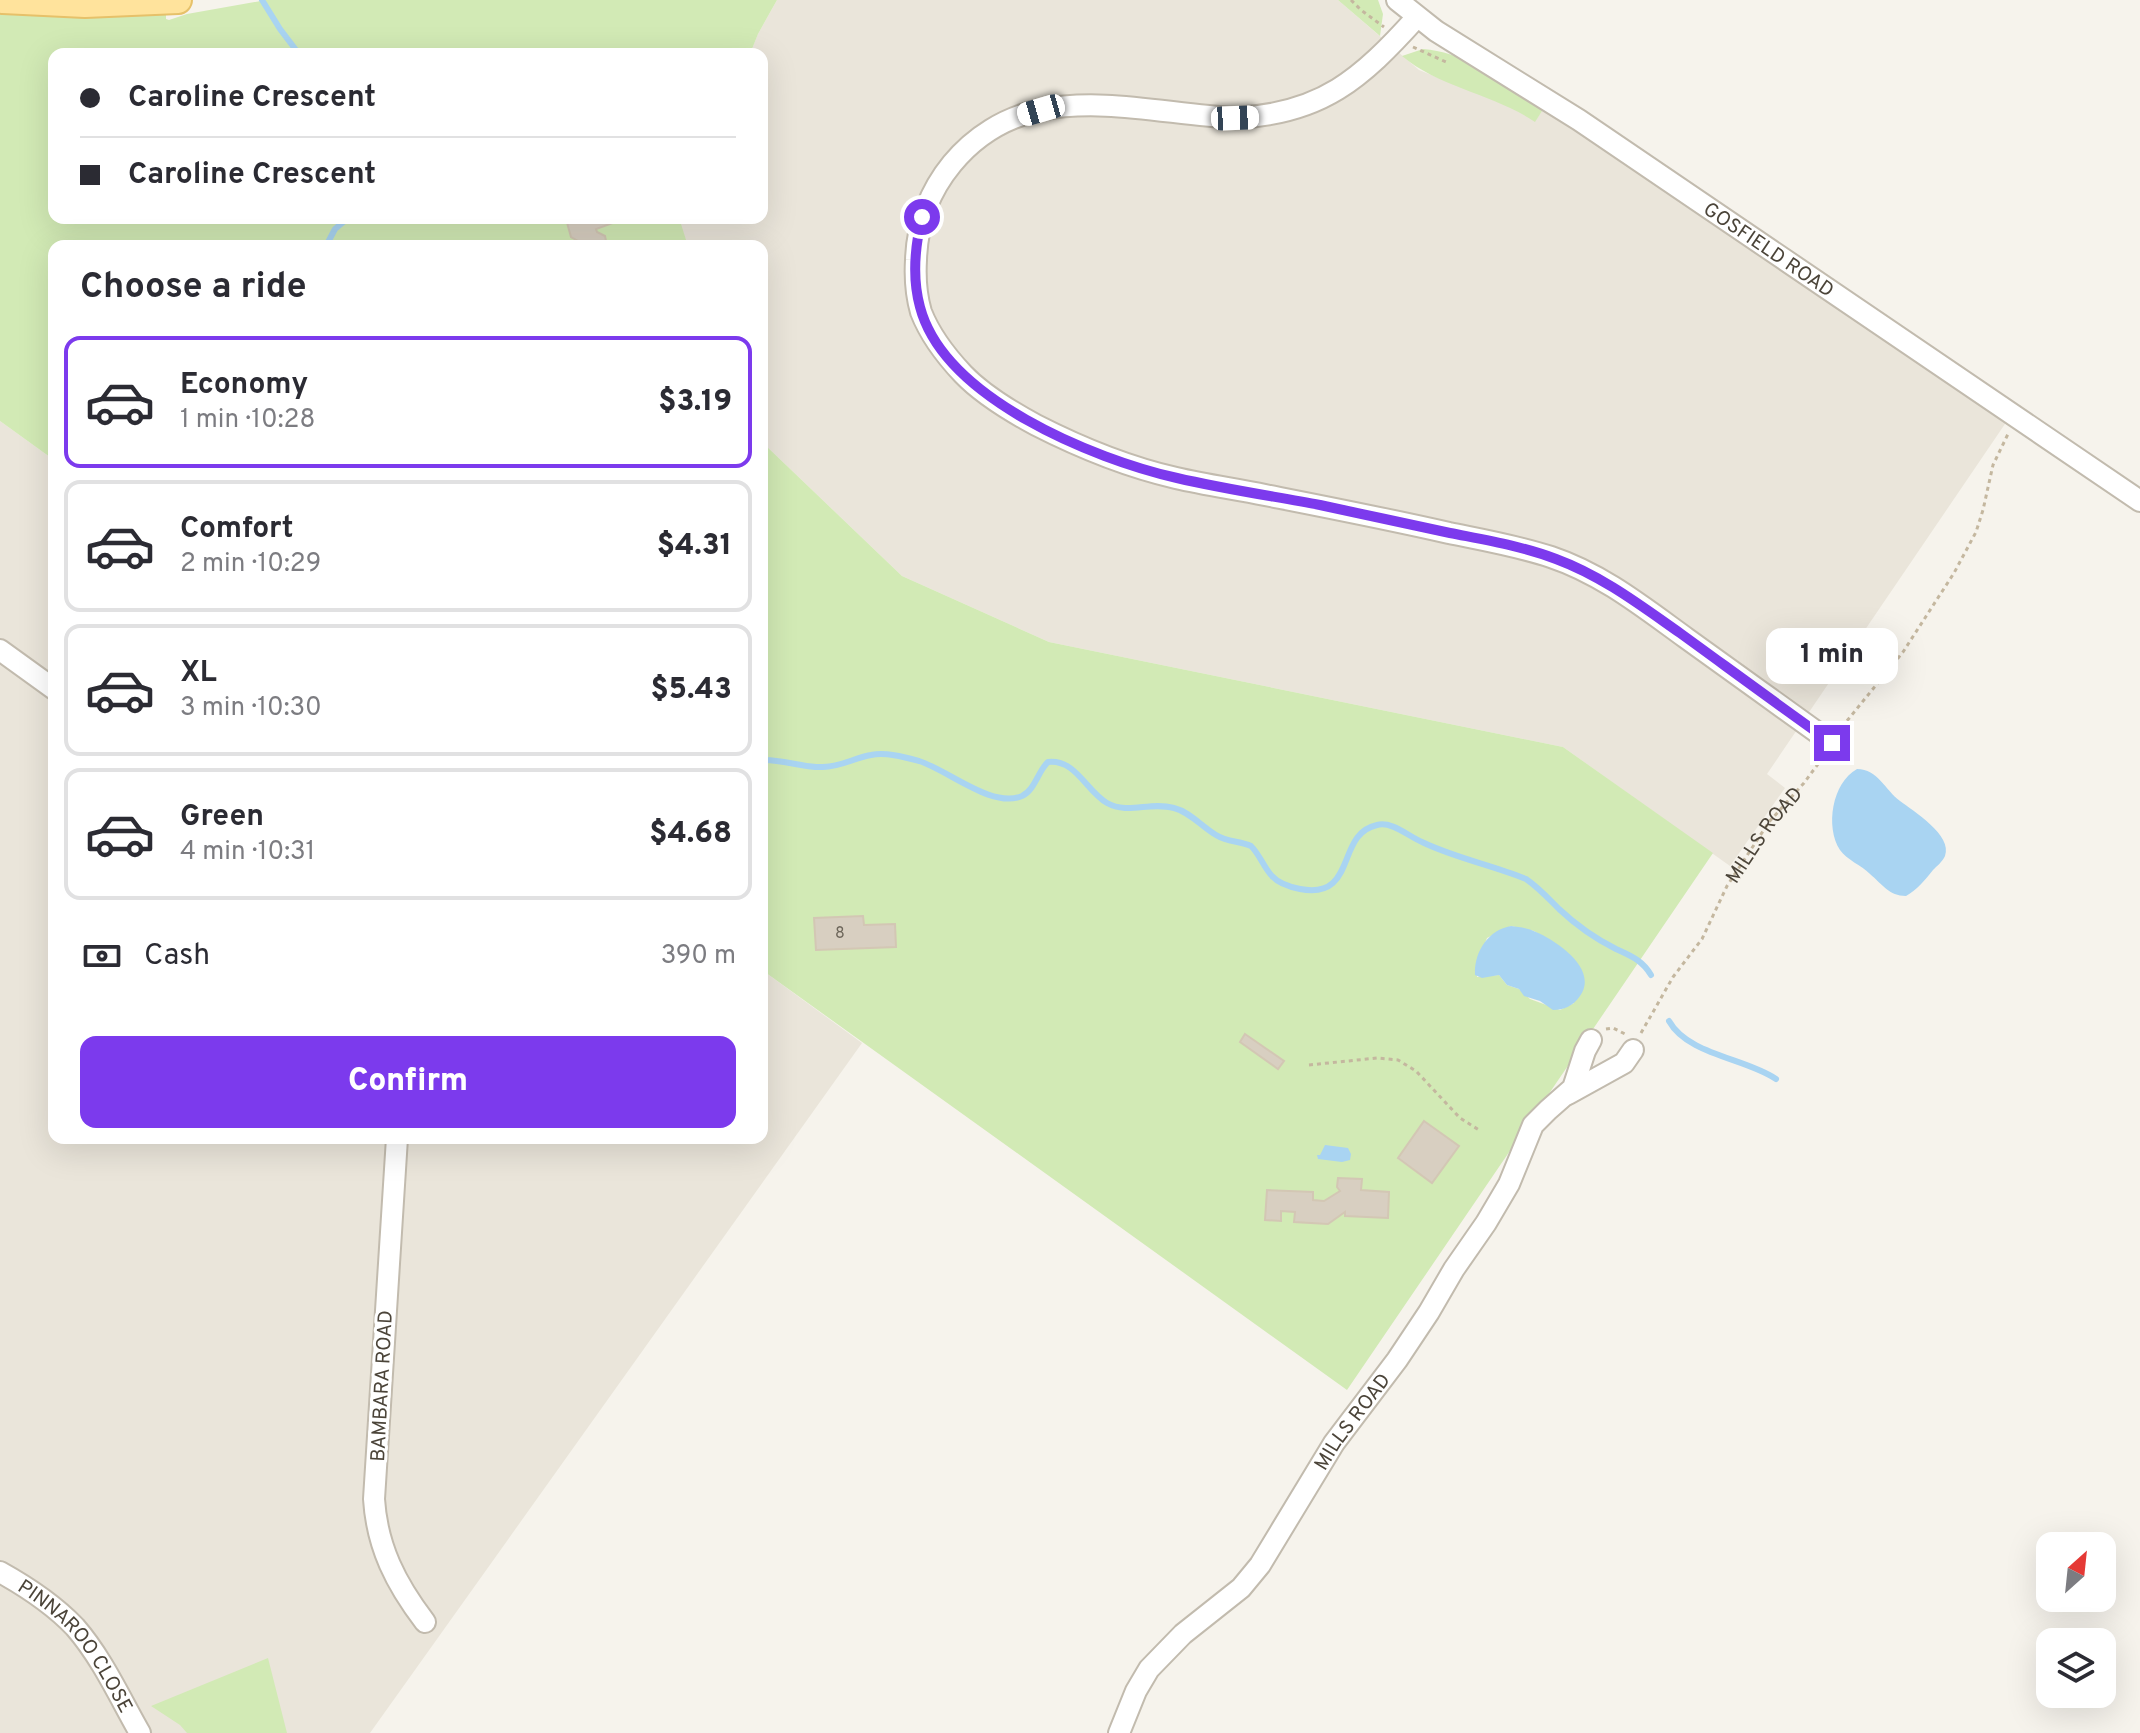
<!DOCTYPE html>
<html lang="en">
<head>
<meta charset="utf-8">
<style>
	:root { --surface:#fff; --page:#f7f7f7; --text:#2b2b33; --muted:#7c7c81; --line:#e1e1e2; --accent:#7c3aed }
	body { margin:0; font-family:Overpass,sans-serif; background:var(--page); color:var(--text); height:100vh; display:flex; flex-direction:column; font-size:30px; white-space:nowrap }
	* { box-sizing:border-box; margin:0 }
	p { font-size:26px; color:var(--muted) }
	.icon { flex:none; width:44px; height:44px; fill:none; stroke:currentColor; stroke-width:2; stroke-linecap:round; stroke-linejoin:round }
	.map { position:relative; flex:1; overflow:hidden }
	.sheet { position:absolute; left:48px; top:240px; width:720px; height:904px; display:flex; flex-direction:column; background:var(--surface); border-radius:16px; box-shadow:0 8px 32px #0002 }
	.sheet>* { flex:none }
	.banner { position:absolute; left:48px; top:48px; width:720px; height:176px; border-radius:16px; box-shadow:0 8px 32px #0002; display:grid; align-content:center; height:176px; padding:0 32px; background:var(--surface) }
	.needle { width:52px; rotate:27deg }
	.buttons { position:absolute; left:2036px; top:1532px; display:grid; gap:16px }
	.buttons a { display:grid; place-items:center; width:80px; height:80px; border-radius:16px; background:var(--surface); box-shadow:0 8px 32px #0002; font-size:40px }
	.end { position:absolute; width:36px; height:36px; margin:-18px; border:10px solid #7c3aed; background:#fff; box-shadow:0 0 0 4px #fff }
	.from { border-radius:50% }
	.bubble { position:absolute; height:56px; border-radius:16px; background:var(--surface); box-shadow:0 8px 32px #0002; font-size:26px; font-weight:800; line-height:56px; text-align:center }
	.car { position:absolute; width:24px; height:48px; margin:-24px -12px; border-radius:10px; box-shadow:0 0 6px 2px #0007; background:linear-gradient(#fff 24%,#345 0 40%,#fff 0 76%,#345 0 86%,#fff 0) }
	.banner b { display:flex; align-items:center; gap:28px; height:76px; font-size:30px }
	.banner b+b { border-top:2px solid var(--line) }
	.banner i { width:20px; height:20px; background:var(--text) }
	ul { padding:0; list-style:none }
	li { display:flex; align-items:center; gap:24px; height:132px; margin:0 16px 12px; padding:0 16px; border:4px solid var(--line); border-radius:16px }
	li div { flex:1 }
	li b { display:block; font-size:30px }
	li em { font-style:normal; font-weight:800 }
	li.on { border-color:var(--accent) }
	li>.icon { width:72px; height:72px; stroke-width:1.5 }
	h2 { padding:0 32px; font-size:36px; line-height:96px }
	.pay { display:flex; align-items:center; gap:20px; height:88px; padding:0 32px; font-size:30px }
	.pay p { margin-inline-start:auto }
	.cta { display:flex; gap:16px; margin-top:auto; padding:16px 32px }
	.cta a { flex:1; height:92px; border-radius:16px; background:var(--accent); color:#fff; font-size:32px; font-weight:800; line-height:92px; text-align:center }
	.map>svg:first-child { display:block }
	.residential { fill:#eae5da }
	.green { fill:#d2eab5; fill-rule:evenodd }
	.water { fill:#a9d4f2 }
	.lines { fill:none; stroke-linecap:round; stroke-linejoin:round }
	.stream { stroke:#a9d4f2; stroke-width:6 }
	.building { fill:#d8cfc1; stroke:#d3c7b4; stroke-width:2 }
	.minor-casing { stroke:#c2bbae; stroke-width:24 }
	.major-casing { stroke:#e6c16a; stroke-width:30 }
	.path { stroke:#c4b79f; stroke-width:3; stroke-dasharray:4 4; stroke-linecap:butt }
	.minor { stroke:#fff; stroke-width:20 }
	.major { stroke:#ffe39c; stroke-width:26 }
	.route { stroke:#7c3aed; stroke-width:10 }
	.labels { text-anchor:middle; stroke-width:6; stroke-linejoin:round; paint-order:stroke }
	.number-label { font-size:16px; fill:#6e675b }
	.street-label { font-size:20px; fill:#4b4439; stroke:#fff }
</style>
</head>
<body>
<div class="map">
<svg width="2140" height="1733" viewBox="0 0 2140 1733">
	<rect width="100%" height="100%" fill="#f6f3ec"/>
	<g class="residential">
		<polygon points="777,0 1338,0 1419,70 1516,109 1535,121 1544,108 2007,421 1767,774 1785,788 1730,866 1563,747 1049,642 902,576 762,442 762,246 688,246 680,224 683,218 762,218 762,54 750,54 758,34"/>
		<polygon points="0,421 54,460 54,1138 762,1138 762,970 862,1043 370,1733 0,1733"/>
	</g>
	<g class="green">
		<polygon points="266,0 777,0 758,34 750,54 54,54 54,218 683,218 681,224 688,246 54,246 54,460 0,421 0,10 166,11 166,19 169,20 187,14"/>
		<polygon points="1338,0 1378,0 1383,14 1380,36"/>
		<path d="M1423,49C1468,52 1507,85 1544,108L1535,122C1494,94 1440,88 1402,56Z"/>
		<path d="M762,442L902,576L1049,642L1563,747L1713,853L1347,1390L762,970ZM1511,926L1534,931L1569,954L1574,1003L1560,1010L1530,999L1519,989L1507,985L1499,975L1477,977L1476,965L1487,938ZM1424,1122L1459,1146L1432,1183L1398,1159Z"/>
		<polygon points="268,1658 287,1733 187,1733 180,1725 151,1706"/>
	</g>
	<g class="water">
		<path d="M1857,769C1878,769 1885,790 1900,801C1913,811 1953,835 1945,856C1943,861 1937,866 1933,870C1925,880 1917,890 1906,896C1889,896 1882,884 1870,874C1861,865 1847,860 1840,850C1825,827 1832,783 1857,769Z"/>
		<path d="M1511,926C1519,927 1528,928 1536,932C1557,941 1599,969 1580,996C1573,1006 1564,1010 1553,1010L1540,1001L1524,996L1519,989L1507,985L1499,975L1482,978L1475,975C1474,952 1488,930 1511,926Z"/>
		<polygon points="1325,1145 1348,1148 1351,1154 1350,1160 1342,1162 1318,1159 1317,1155 1320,1155"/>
	</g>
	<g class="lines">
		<g class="stream">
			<polyline points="262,0 280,29 299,54"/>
			<polyline points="326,246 335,229 348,218"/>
			<path d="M762,760C783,759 802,768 823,767C840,767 854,758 871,755C886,752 904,757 919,761C948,770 992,809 1022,796C1035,790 1038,771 1048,762C1076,759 1086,791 1107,803C1129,815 1149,801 1174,808C1190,812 1202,827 1216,835C1227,842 1240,841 1251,846C1260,855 1264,868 1272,876C1279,884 1290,887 1300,889C1358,900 1335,834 1377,825C1392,821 1408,836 1422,842C1455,858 1492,865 1526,879C1539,888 1548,898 1559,909C1576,925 1596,939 1616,949C1631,956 1642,960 1651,975"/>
			<path d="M1669,1021C1688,1055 1745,1058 1776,1079"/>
		</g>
	</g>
	<g class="building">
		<polygon points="569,218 620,218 621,220 596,229 597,232 605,236 607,246 579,246 578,241 571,237 566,219"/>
		<polygon points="863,916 864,925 895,924 896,947 816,950 814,918"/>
		<polygon points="1245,1034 1284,1061 1278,1069 1240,1042"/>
		<polygon points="1424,1121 1459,1146 1432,1183 1398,1158"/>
		<polygon points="1338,1178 1362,1179 1361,1190 1389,1192 1388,1218 1345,1216 1345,1212 1328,1224 1294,1222 1295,1212 1281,1211 1281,1221 1265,1220 1267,1190 1313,1192 1313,1200 1324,1201 1340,1191 1337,1187"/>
	</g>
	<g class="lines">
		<g class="minor-casing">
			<g id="minor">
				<path id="s2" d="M1397,0L1436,31L1579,120L2140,501"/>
				<path d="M1417,17C1361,79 1322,114 1235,118C1171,115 1104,97 1040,110C969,125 918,188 916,260C915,277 916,295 921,312C930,335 946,356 963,374C983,395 1010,411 1036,425C1081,448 1128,467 1176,478C1206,485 1236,489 1265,495C1326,507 1388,519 1449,533C1483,540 1518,546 1551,557C1602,574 1643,607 1686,638C1735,673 1783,708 1832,743"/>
				<polyline points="0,650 54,689"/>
				<polyline points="1568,1094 1624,1063 1633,1050"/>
				<path d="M397,1138L374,1499C377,1547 396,1584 425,1622"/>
				<path id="s3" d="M0,1572C27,1587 54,1605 75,1627C102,1658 120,1698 140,1733"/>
				<path id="s4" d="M1119,1733L1136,1691L1149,1669L1183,1634L1241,1588L1260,1565L1334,1443L1397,1360L1429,1312L1454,1269L1486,1223L1509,1184L1533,1125L1548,1110L1573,1088L1585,1051L1591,1040"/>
			</g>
		</g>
		<g class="major-casing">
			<polyline id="major" points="3,0 85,4 178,0"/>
		</g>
		<g class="path">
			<polyline points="1351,0 1361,10 1384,27"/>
			<polyline points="1413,47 1446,62"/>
			<polyline points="1842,727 1903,652 1954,573 1976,532 1983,510 1993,465 2008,434"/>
			<polyline points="1606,1029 1613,1028 1625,1034"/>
			<path id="s1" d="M1641,1033L1673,977L1702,939L1727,886L1769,822L1804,783L1821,760"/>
			<polyline points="1309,1065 1377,1058 1398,1060 1416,1071 1460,1118 1479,1130"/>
		</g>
		<use href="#minor" class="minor"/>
		<use href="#major" class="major"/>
	</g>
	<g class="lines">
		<path class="route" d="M922,217C915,246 912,278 920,307C944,398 1093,459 1177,478C1224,489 1272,496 1320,505C1363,514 1407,524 1450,533C1485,540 1522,546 1556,559C1602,576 1640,605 1680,633C1731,670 1781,707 1832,743"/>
	</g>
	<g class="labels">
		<g class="number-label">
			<text x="840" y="938">8</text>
		</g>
		<g class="street-label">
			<text dy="7" stroke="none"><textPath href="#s2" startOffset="448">GOSFIELD ROAD</textPath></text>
			<text dy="7" stroke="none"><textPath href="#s1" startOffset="234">MILLS ROAD</textPath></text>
			<text transform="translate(381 1386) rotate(-87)" y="7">BAMBARA ROAD</text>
			<text dy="7" stroke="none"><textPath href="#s4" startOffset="394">MILLS ROAD</textPath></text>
			<text dy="7" stroke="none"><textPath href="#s3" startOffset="108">PINNAROO CLOSE</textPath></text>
		</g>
	</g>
</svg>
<div class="buttons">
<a><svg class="needle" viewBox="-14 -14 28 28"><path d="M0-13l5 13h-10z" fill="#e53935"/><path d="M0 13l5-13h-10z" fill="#7c7c81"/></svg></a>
<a><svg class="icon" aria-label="layers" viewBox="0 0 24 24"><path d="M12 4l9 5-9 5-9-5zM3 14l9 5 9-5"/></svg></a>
</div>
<i class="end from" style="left:922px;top:217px"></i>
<i class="end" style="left:1832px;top:743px"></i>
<div class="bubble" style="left:1766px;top:628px;width:132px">1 min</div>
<i class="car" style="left:1041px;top:110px;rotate:254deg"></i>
<i class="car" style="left:1235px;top:118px;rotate:88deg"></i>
<div class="banner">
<b><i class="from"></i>Caroline Crescent</b>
<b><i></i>Caroline Crescent</b>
</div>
<section class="sheet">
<h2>Choose a ride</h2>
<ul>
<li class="on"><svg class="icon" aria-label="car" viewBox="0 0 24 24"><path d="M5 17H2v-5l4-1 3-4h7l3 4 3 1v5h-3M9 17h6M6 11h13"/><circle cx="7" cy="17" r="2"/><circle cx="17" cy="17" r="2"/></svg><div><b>Economy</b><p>1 min · 10:28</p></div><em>$3.19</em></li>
<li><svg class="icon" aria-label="car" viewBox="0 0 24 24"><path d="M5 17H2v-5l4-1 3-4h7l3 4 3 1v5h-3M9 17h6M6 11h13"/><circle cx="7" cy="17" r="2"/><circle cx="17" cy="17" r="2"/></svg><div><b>Comfort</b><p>2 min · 10:29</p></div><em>$4.31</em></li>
<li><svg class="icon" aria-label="car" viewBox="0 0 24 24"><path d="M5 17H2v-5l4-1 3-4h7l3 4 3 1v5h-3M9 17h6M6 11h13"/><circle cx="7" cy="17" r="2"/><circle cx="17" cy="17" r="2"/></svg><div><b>XL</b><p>3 min · 10:30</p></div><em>$5.43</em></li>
<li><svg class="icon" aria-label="car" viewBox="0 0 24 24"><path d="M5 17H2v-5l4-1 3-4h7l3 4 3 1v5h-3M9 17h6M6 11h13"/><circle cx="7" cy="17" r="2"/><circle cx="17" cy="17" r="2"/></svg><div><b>Green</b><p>4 min · 10:31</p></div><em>$4.68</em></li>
</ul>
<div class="pay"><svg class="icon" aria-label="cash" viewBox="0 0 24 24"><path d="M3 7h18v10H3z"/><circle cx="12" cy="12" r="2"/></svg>Cash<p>390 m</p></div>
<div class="cta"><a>Confirm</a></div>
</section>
</div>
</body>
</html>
